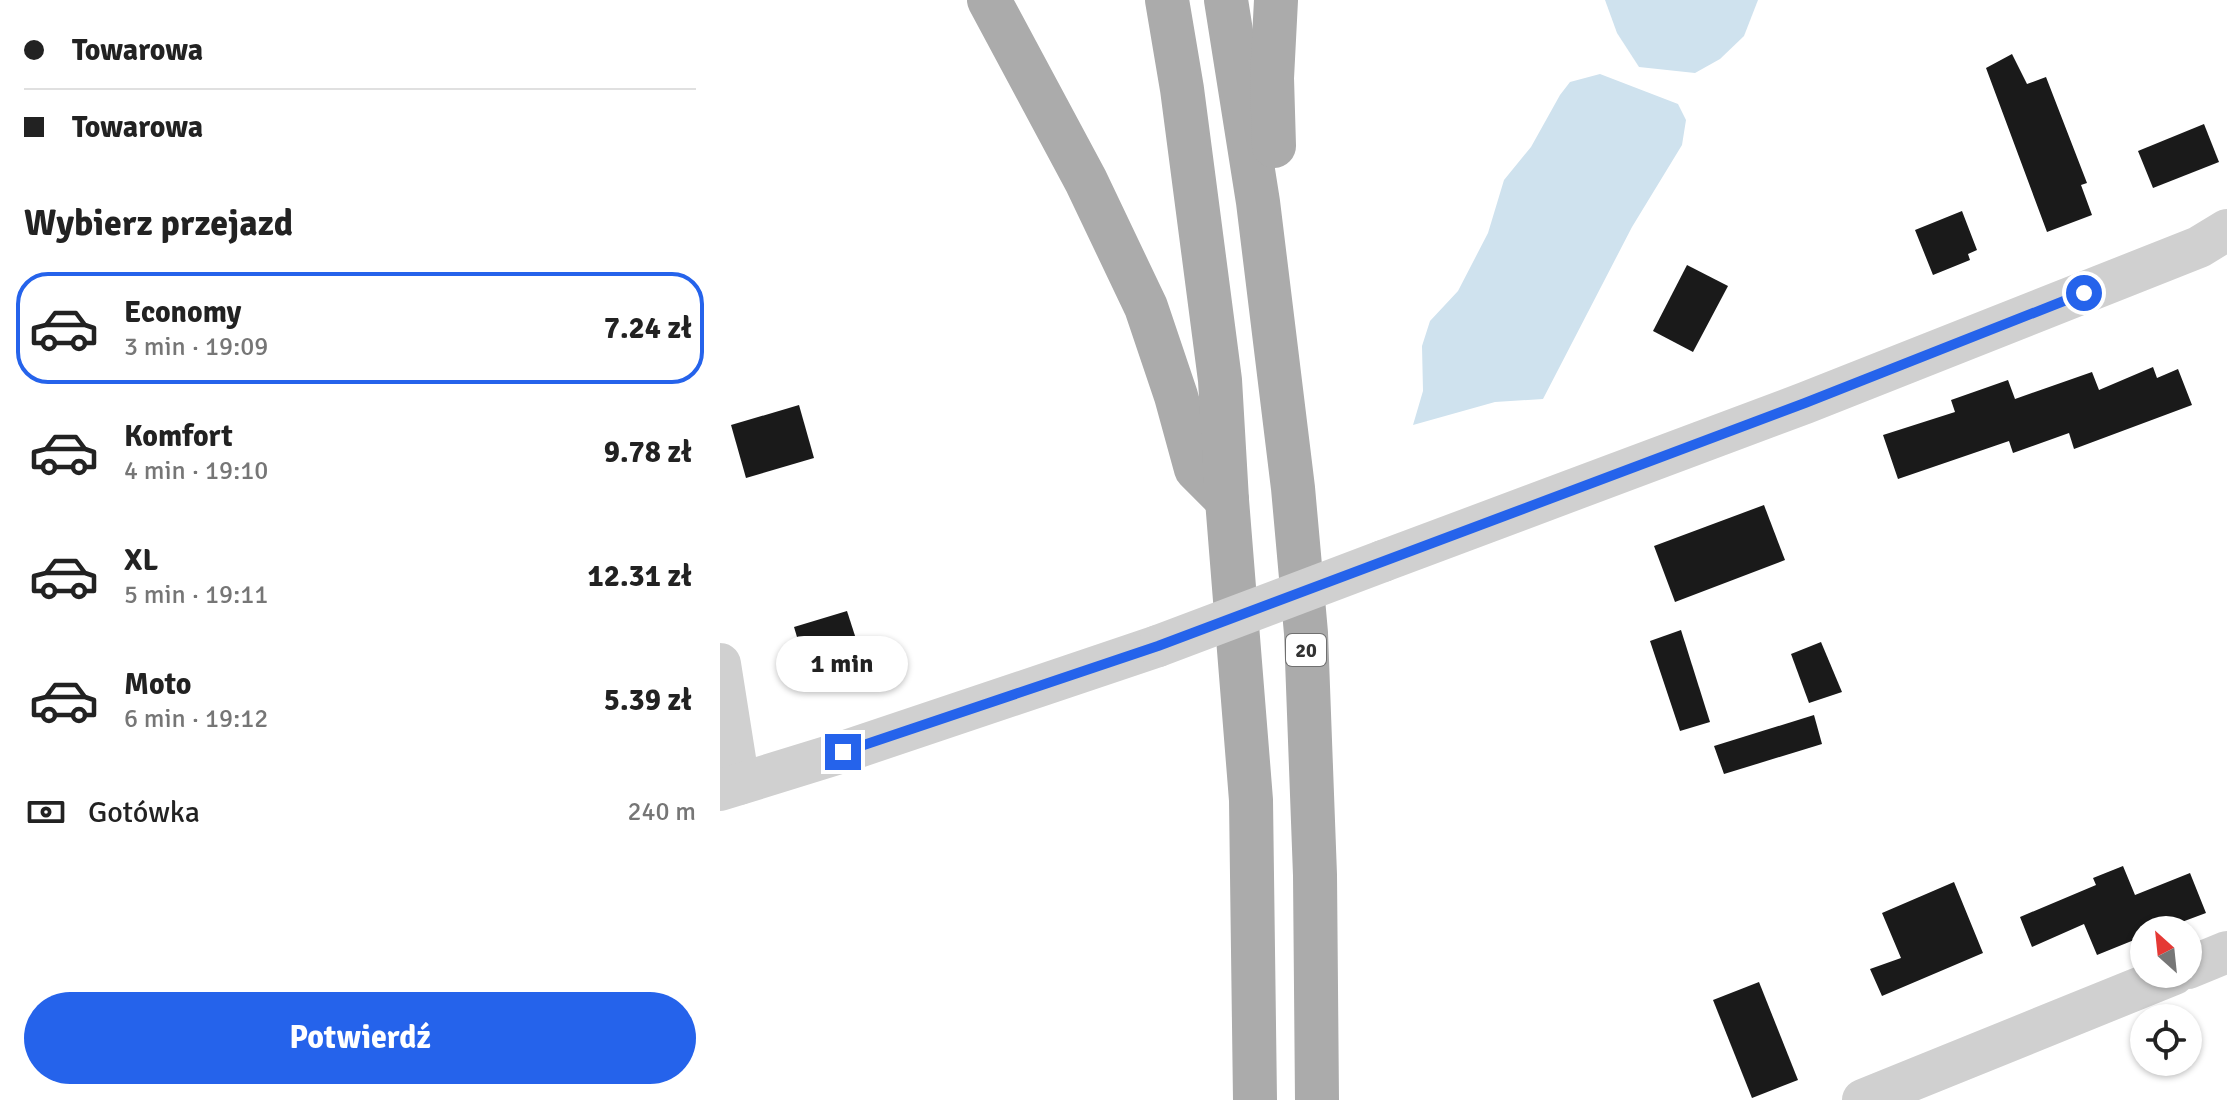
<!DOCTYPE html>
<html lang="pl">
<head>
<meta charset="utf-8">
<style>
	:root { --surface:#fff; --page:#f6f6f6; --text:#222; --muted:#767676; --line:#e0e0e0; --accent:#2563eb }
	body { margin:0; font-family:Signika,sans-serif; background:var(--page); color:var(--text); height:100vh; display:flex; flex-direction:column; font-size:30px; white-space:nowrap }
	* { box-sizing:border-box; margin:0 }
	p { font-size:26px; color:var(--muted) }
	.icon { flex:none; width:44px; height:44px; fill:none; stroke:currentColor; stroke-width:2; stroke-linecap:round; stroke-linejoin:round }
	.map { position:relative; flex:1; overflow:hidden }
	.side { display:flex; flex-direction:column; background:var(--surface); width:720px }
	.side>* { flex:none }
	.banner { display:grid; align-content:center; height:176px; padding:0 24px; background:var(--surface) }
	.needle { width:52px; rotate:333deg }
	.tools { position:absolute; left:1410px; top:916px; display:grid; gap:16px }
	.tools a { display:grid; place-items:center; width:72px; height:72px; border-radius:50%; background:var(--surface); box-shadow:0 2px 6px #0004; font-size:40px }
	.end { position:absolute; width:36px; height:36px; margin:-18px; border:10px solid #2563eb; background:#fff; box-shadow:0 0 0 4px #fff }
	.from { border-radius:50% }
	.bubble { position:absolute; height:56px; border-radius:28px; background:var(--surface); box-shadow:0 2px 6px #0004; font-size:26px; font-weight:800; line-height:56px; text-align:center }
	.banner b { display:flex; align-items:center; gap:28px; height:76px; font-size:30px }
	.banner b+b { border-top:2px solid var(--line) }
	.banner i { width:20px; height:20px; background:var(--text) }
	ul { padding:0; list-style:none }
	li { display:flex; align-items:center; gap:24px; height:112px; margin:0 16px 12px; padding:0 8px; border:4px solid transparent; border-radius:32px }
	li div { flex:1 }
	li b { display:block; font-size:30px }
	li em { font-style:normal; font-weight:800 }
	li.selected { border-color:var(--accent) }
	li>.icon { width:72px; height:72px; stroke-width:1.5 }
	h2 { padding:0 24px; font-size:36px; line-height:96px }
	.pay { display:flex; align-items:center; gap:20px; height:88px; padding:0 24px; font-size:30px }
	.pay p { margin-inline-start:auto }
	.action { display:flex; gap:16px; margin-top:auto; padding:16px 24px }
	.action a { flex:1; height:92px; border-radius:48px; background:var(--accent); color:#fff; font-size:32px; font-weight:800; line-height:92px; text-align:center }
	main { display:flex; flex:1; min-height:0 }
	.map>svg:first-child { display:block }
	.water { fill:#cfe2ee }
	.building { fill:#1a1a1a }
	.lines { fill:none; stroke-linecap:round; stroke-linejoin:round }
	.minor { stroke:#d0d0d0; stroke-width:42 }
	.major { stroke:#ababab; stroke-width:44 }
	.minor-bridge { stroke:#d0d0d0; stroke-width:42 }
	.route { stroke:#2563eb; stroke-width:10 }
	.labels { text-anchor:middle; stroke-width:8; stroke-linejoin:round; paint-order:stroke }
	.shield { fill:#fff; stroke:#707070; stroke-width:2 }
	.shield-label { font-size:20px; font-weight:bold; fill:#333 }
</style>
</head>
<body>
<main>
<section class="side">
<div class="banner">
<b><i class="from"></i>Towarowa</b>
<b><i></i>Towarowa</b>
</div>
<h2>Wybierz przejazd</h2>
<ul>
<li class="selected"><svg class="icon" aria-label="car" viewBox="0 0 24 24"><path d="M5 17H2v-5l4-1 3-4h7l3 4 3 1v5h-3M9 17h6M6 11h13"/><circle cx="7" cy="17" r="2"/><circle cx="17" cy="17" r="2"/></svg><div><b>Economy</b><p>3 min · 19:09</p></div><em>7.24 zł</em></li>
<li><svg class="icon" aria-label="car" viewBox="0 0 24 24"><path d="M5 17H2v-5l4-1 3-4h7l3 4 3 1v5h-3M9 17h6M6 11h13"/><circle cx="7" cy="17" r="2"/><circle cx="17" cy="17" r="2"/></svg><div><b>Komfort</b><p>4 min · 19:10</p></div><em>9.78 zł</em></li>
<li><svg class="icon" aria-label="car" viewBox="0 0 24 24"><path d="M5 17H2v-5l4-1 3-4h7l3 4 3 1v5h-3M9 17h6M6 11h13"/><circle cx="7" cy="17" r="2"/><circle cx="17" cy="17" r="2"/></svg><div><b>XL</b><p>5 min · 19:11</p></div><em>12.31 zł</em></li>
<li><svg class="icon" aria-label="car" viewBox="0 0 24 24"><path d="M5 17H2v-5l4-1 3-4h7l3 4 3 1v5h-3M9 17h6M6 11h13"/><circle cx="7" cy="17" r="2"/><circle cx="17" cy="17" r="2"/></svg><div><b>Moto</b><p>6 min · 19:12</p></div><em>5.39 zł</em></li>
</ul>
<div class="pay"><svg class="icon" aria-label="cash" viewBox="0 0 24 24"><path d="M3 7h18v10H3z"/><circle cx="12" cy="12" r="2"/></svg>Gotówka<p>240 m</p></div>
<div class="action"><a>Potwierdź</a></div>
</section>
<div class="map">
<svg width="1507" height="1100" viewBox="0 0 1507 1100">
	<rect width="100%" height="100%" fill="#fff"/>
	<g class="water">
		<polygon points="885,0 1038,0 1024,36 1000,59 975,73 919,67 897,33"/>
		<polygon points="880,74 958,104 966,120 962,145 912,227 823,399 775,402 693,425 703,391 702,346 710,321 738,291 768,233 784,180 811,147 840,95 850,82"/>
	</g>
	<g class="building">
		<polygon points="1292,54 1307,84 1326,77 1367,183 1361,185 1372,215 1327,232 1266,68"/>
		<polygon points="1484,124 1499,162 1433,188 1418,151"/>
		<polygon points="1242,211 1257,250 1248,254 1250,260 1213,275 1195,230"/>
		<polygon points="967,265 1008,286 973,352 933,331"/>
		<polygon points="1433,367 1437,378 1458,369 1472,405 1354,449 1349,433 1293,453 1289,441 1178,479 1163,435 1235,412 1231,400 1288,380 1295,399 1372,372 1379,390"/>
		<polygon points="79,405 94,458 26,478 11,425"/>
		<polygon points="1044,505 1065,560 955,602 934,546"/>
		<polygon points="127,611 146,670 92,687 74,627"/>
		<polygon points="961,630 990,722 960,731 930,641"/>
		<polygon points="1101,642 1122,692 1089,703 1071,654"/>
		<polygon points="1094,715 1102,744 1004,774 994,746"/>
		<polygon points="1403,866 1415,895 1470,873 1486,913 1443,929 1424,930 1424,936 1377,955 1364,924 1312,947 1300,917 1376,885 1373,878"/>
		<polygon points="1234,882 1263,953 1162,996 1150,969 1181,958 1162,913"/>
		<polygon points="1039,982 1078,1080 1032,1098 993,1000"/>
	</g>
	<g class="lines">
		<g class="minor">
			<polyline points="663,561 1085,403 1479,247 1507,230"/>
			<polyline points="0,664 19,784"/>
			<polyline points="0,790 123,752 438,646"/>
			<polyline points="1468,968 1507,952"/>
			<polyline points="1143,1100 1454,974"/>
		</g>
		<g class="major">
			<polyline points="269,0 366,181 426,307 456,396 476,469 507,500"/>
			<polyline points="447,0 462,89 500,380 507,500 531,800 535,1100"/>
			<polyline points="506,0 538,202 573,488 586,633 595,875 597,1100"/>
			<polyline points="554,146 552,78 556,0"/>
		</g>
		<polyline class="minor-bridge" points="438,646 663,561"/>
	</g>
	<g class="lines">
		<polyline class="route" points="123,752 438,646 1085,403 1364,293"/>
	</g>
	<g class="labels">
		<rect class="shield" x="566" y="634" width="40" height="32" rx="6"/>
		<g class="shield-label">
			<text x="586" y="657">20</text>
		</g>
	</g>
</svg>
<div class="tools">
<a><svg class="needle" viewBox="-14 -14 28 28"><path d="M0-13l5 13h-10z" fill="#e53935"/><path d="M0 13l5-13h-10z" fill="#767676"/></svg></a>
<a><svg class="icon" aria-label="locate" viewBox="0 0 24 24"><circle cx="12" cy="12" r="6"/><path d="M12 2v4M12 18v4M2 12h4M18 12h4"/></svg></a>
</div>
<i class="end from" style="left:1364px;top:293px"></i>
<i class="end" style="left:123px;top:752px"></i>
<div class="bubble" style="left:56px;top:636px;width:132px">1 min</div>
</div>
</main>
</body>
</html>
